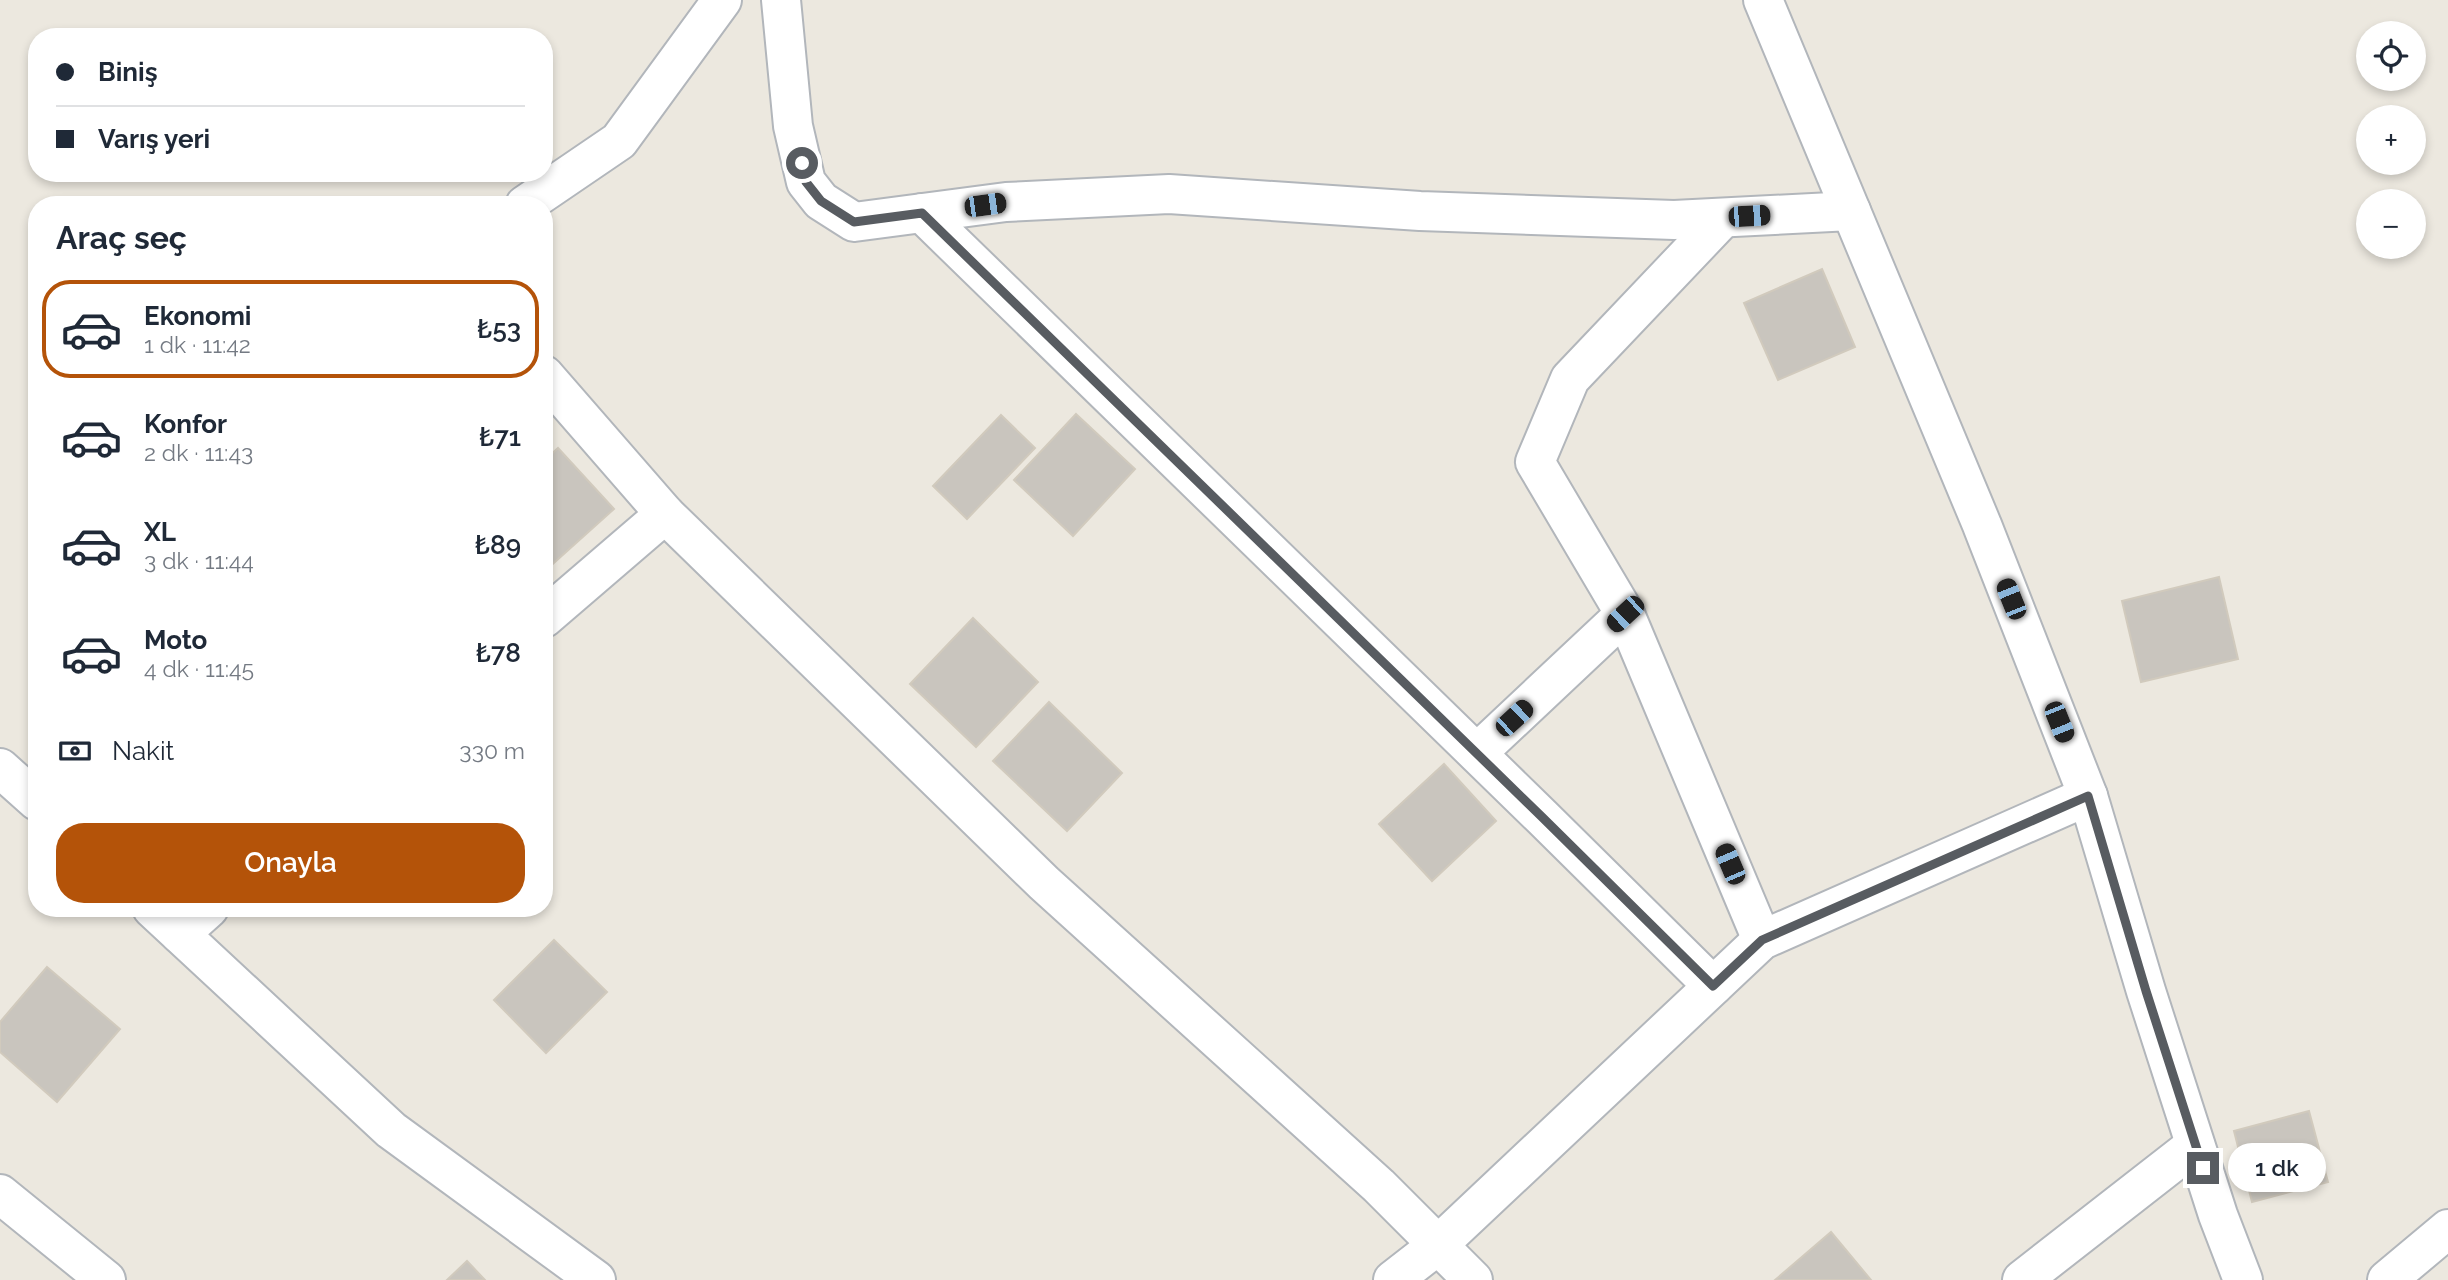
<!DOCTYPE html>
<html lang="tr">
<head>
<meta charset="utf-8">
<style>
	:root { --surface:#fff; --page:#f2f2f3; --text:#1f2937; --muted:#747a83; --line:#e0e1e3; --accent:#b45309 }
	body { margin:0; font-family:Raleway,sans-serif; background:var(--page); color:var(--text); height:100vh; display:flex; flex-direction:column; font-size:26px; white-space:nowrap }
	* { box-sizing:border-box; margin:0 }
	p { font-size:23px; color:var(--muted) }
	.icon { flex:none; width:38px; height:38px; fill:none; stroke:currentColor; stroke-width:2; stroke-linecap:round; stroke-linejoin:round }
	.map { position:relative; flex:1; overflow:hidden }
	.side { position:absolute; left:28px; top:196px; width:525px; height:721px; display:flex; flex-direction:column; background:var(--surface); border-radius:28px; box-shadow:0 4px 10px #0003 }
	.side>* { flex:none }
	.guide { position:absolute; left:28px; top:28px; width:525px; height:154px; border-radius:28px; box-shadow:0 4px 10px #0003; display:grid; align-content:center; height:154px; padding:0 28px; background:var(--surface) }
	.buttons { position:absolute; left:2356px; top:21px; display:grid; gap:14px }
	.buttons a { display:grid; place-items:center; width:70px; height:70px; border-radius:50%; background:var(--surface); box-shadow:0 4px 10px #0003; font-size:35px }
	.end { position:absolute; width:32px; height:32px; margin:-16px; border:9px solid #585c61; background:#fff; box-shadow:0 0 0 4px #fff }
	.from { border-radius:50% }
	.bubble { position:absolute; height:49px; border-radius:24px; background:var(--surface); box-shadow:0 4px 10px #0003; font-size:23px; font-weight:600; line-height:49px; text-align:center }
	.car { position:absolute; width:21px; height:42px; margin:-21px -10px; border-radius:9px; box-shadow:0 0 5px 2px #0007; background:linear-gradient(#222 24%,#8ab4d8 0 40%,#222 0 76%,#8ab4d8 0 86%,#222 0) }
	.guide b { display:flex; align-items:center; gap:24px; height:66px; font-size:26px }
	.guide b+b { border-top:2px solid var(--line) }
	.guide i { width:18px; height:18px; background:var(--text) }
	ul { padding:0; list-style:none }
	li { display:flex; align-items:center; gap:21px; height:98px; margin:0 14px 10px; padding:0 14px; border:4px solid transparent; border-radius:28px }
	li div { flex:1 }
	li b { display:block; font-size:26px }
	li em { font-style:normal; font-weight:600 }
	li.selected { border-color:var(--accent) }
	li>.icon { width:63px; height:63px; stroke-width:1.5 }
	h2 { padding:0 28px; font-size:32px; line-height:84px }
	.pay { display:flex; align-items:center; gap:18px; height:77px; padding:0 28px; font-size:26px }
	.pay p { margin-inline-start:auto }
	.action { display:flex; gap:14px; margin-top:auto; padding:14px 28px }
	.action a { flex:1; height:80px; border-radius:28px; background:var(--accent); color:#fff; font-size:28px; font-weight:600; line-height:80px; text-align:center }
	.map>svg:first-child { display:block }
	.building { fill:#c9c5be; stroke:#d1cabd; stroke-width:2 }
	.lines { fill:none; stroke-linecap:round; stroke-linejoin:round }
	.minor-casing { stroke:#b2b6bb; stroke-width:42 }
	.minor { stroke:#fff; stroke-width:38 }
	.route { stroke:#585c61; stroke-width:9 }
</style>
</head>
<body>
<div class="map">
<svg width="2448" height="1280" viewBox="0 0 2448 1280">
	<rect width="100%" height="100%" fill="#ece8df"/>
	<g class="building">
		<polygon points="1822,269 1855,347 1778,380 1744,303"/>
		<polygon points="1076,414 1135,469 1073,536 1014,480"/>
		<polygon points="1001,415 1035,448 967,519 933,486"/>
		<polygon points="558,448 614,509 547,569 544,566 544,461"/>
		<polygon points="2219,577 2238,659 2141,682 2122,601"/>
		<polygon points="973,618 1038,682 976,747 910,684"/>
		<polygon points="1049,702 1122,773 1067,831 993,761"/>
		<polygon points="1444,764 1496,821 1432,881 1379,824"/>
		<polygon points="554,940 607,992 546,1053 494,1000"/>
		<polygon points="47,967 120,1029 57,1102 0,1052 0,1022"/>
		<polygon points="2309,1111 2328,1182 2252,1202 2234,1131"/>
		<polygon points="1831,1232 1871,1280 1775,1280"/>
		<polygon points="467,1261 485,1280 447,1280"/>
	</g>
	<g class="lines">
		<g class="minor-casing">
			<g id="minor">
				<polyline points="781,0 793,126 806,182 821,201 854,222 1006,202 1169,194 1420,211 1674,220 1851,211"/>
				<polyline points="1763,0 1982,525 2088,796 2146,991 2218,1215 2243,1280"/>
				<polyline points="525,205 619,141 722,0"/>
				<polyline points="922,213 1542,817 1713,986"/>
				<polyline points="544,375 665,514 1044,883 1379,1186 1473,1280"/>
				<polyline points="1625,614 1762,940"/>
				<polyline points="544,618 665,514"/>
				<polyline points="1477,753 1625,614 1535,462 1570,379 1723,218"/>
				<polyline points="0,768 37,801"/>
				<polyline points="152,908 391,1130 596,1280"/>
				<polyline points="180,934 209,908"/>
				<polyline points="0,1194 106,1280"/>
				<polyline points="1393,1280 1438,1245 1762,940 2088,796"/>
				<polyline points="2022,1280 2195,1145"/>
				<polyline points="2387,1280 2448,1229"/>
			</g>
		</g>
		<use href="#minor" class="minor"/>
	</g>
	<g class="lines">
		<polyline class="route" points="802,163 806,182 821,201 854,222 922,213 1542,817 1713,986 1762,940 2088,796 2146,991 2203,1168"/>
	</g>
</svg>
<div class="buttons">
<a><svg class="icon" aria-label="locate" viewBox="0 0 24 24"><circle cx="12" cy="12" r="6"/><path d="M12 2v4M12 18v4M2 12h4M18 12h4"/></svg></a>
<a>+</a>
<a>−</a>
</div>
<i class="end from" style="left:802px;top:163px"></i>
<i class="end" style="left:2203px;top:1168px"></i>
<div class="bubble" style="left:2228px;top:1143px;width:98px">1 dk</div>
<i class="car" style="left:985px;top:205px;rotate:82deg"></i>
<i class="car" style="left:1749px;top:216px;rotate:87deg"></i>
<i class="car" style="left:2011px;top:599px;rotate:338deg"></i>
<i class="car" style="left:1625px;top:614px;rotate:227deg"></i>
<i class="car" style="left:1514px;top:718px;rotate:47deg"></i>
<i class="car" style="left:2059px;top:722px;rotate:158deg"></i>
<i class="car" style="left:1730px;top:864px;rotate:337deg"></i>
<div class="guide">
<b><i class="from"></i>Biniş</b>
<b><i></i>Varış yeri</b>
</div>
<section class="side">
<h2>Araç seç</h2>
<ul>
<li class="selected"><svg class="icon" aria-label="car" viewBox="0 0 24 24"><path d="M5 17H2v-5l4-1 3-4h7l3 4 3 1v5h-3M9 17h6M6 11h13"/><circle cx="7" cy="17" r="2"/><circle cx="17" cy="17" r="2"/></svg><div><b>Ekonomi</b><p>1 dk · 11:42</p></div><em>₺53</em></li>
<li><svg class="icon" aria-label="car" viewBox="0 0 24 24"><path d="M5 17H2v-5l4-1 3-4h7l3 4 3 1v5h-3M9 17h6M6 11h13"/><circle cx="7" cy="17" r="2"/><circle cx="17" cy="17" r="2"/></svg><div><b>Konfor</b><p>2 dk · 11:43</p></div><em>₺71</em></li>
<li><svg class="icon" aria-label="car" viewBox="0 0 24 24"><path d="M5 17H2v-5l4-1 3-4h7l3 4 3 1v5h-3M9 17h6M6 11h13"/><circle cx="7" cy="17" r="2"/><circle cx="17" cy="17" r="2"/></svg><div><b>XL</b><p>3 dk · 11:44</p></div><em>₺89</em></li>
<li><svg class="icon" aria-label="car" viewBox="0 0 24 24"><path d="M5 17H2v-5l4-1 3-4h7l3 4 3 1v5h-3M9 17h6M6 11h13"/><circle cx="7" cy="17" r="2"/><circle cx="17" cy="17" r="2"/></svg><div><b>Moto</b><p>4 dk · 11:45</p></div><em>₺78</em></li>
</ul>
<div class="pay"><svg class="icon" aria-label="cash" viewBox="0 0 24 24"><path d="M3 7h18v10H3z"/><circle cx="12" cy="12" r="2"/></svg>Nakit<p>330 m</p></div>
<div class="action"><a>Onayla</a></div>
</section>
</div>
</body>
</html>
